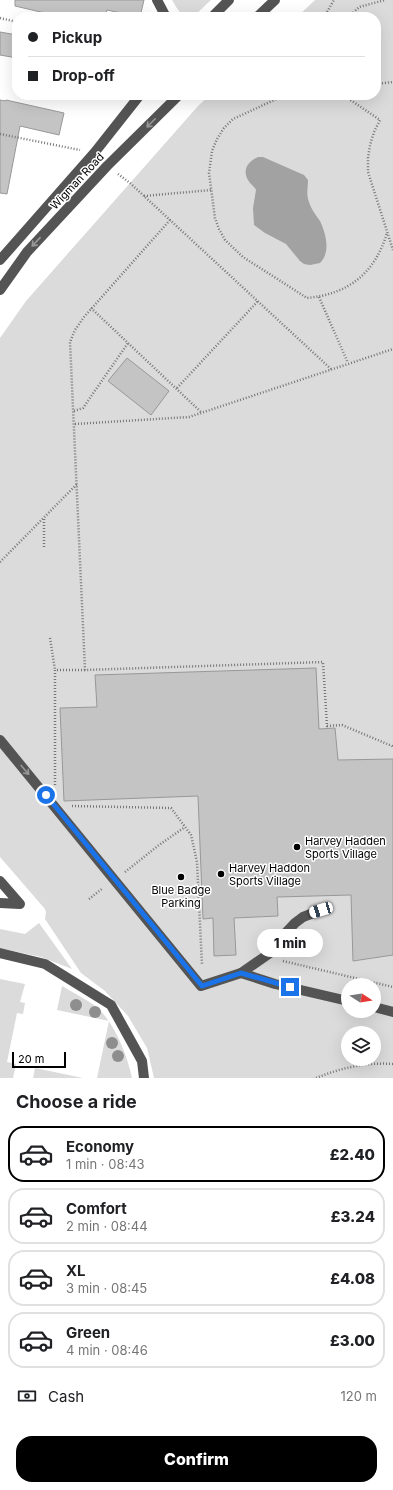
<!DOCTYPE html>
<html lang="en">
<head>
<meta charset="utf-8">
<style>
	:root { --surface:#fff; --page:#f2f2f2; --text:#202124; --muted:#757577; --line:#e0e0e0; --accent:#000 }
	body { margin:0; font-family:Inter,sans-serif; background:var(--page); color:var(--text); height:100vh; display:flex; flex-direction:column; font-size:15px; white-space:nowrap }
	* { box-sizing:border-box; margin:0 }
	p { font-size:13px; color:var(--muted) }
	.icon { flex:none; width:22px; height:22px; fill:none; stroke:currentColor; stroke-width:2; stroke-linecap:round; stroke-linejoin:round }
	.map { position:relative; height:1078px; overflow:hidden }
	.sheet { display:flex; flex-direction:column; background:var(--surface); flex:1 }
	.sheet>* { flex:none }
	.hud { position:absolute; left:12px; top:12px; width:369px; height:88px; border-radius:16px; box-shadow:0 4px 16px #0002; display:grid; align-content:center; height:88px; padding:0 16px; background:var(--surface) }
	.needle { width:26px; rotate:102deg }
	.buttons { position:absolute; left:341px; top:978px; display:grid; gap:8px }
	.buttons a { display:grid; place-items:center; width:40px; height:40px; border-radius:50%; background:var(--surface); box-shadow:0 4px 16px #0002; font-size:20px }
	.scale { position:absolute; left:12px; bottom:10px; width:54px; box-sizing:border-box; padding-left:4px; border:2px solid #000; border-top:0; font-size:11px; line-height:14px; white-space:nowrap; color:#000; -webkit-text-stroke:3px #fff; paint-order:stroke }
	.end { position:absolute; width:18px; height:18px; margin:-9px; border:5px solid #1a73e8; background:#fff; box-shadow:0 0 0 2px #fff }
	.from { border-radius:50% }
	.bubble { position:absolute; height:28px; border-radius:14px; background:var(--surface); box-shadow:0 4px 16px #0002; font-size:13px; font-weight:800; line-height:28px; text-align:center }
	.car { position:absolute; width:12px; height:24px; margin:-12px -6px; border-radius:5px; box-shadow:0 0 3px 1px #0007; background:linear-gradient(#fff 24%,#345 0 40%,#fff 0 76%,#345 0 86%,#fff 0) }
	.hud b { display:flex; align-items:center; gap:14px; height:38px; font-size:15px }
	.hud b+b { border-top:1px solid var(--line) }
	.hud i { width:10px; height:10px; background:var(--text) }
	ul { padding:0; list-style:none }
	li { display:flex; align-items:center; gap:12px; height:56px; margin:0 8px 6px; padding:0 8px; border:2px solid var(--line); border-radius:16px }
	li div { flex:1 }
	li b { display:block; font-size:15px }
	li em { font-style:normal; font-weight:800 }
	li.current { border-color:var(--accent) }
	li>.icon { width:36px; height:36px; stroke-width:1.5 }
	h2 { padding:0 16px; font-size:18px; line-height:48px }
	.pay { display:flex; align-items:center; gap:10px; height:44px; padding:0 16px; font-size:15px }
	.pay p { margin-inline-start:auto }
	.cta { display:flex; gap:8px; margin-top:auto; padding:8px 16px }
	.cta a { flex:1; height:46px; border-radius:16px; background:var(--accent); color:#fff; font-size:16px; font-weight:800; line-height:46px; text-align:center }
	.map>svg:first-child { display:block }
	.green { fill:#dbdbdb; fill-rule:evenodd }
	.water { fill:#a2a2a2 }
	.building { fill:#c4c4c4; stroke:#989898 }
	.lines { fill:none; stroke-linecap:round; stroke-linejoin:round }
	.path { stroke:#767676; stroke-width:2.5; stroke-dasharray:1 2; stroke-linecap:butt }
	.minor { stroke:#545454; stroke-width:10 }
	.tree { fill:#8e8e8e }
	.oneway { stroke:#989898 }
	.route { stroke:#1a73e8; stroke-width:5 }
	.poi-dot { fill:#000; stroke:#fff; stroke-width:1.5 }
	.labels { text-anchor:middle; stroke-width:3; stroke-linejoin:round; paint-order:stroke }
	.street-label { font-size:11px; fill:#000; stroke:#fff }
	.poi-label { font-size:11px; fill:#000; stroke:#fff; text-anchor:start }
</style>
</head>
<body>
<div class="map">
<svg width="393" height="1078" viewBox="0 0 393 1078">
	<rect width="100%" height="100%" fill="#fff"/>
	<g class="green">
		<path d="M172,0H211L193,17C181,17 178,10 172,0Z"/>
		<path d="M315,0H393V1078H154L147,1048L128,1016L105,991L81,973L45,919L46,912L45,909L0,857V338L26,301L198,106L210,95H376V17H297ZM348,985H374V1011H348ZM348,1033H374V1059H348Z"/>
		<polygon points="39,923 72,969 41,957 0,948 0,929 25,934"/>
		<polygon points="0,979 25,984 20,1002 25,1003 23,1014 17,1013 7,1062 16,1064 13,1078 0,1078"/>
		<path d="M62,986C72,992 84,998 94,1005C114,1020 127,1055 132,1078H97L109,1021L57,1010Z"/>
		<polygon points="35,1068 83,1078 33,1078"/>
	</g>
	<path class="water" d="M258,157H263L304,175L308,180C308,188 306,194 309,202C311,209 316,215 320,221C326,234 331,252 320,263L310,265L304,264L300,261L286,244L265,233L254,225L253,208L256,190C254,186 250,184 248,180C242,170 248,161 258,157Z"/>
	<g class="building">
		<polygon points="15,0 144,0 140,17 107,10 105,17 62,17 15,6"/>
		<polygon points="0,32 17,35 17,58 0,55"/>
		<polygon points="0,100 6,101 6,100 64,113 59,135 20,126 7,194 0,193"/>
		<polygon points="127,358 169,391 151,415 108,381"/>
		<polygon points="316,668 319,729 335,728 338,760 393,759 393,955 353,961 351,895 277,897 278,916 234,918 236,955 214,956 213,918 203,919 198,796 64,801 60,708 97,707 95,675"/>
	</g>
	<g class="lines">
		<g class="path">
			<polyline points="324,17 334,0"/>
			<polyline points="349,17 359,7 385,0"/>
			<polyline points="0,18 17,22"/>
			<polyline points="376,84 393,82"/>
			<path d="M308,95L299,97L283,96L233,119L224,128L217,139L212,151L209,173L215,218L219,229L225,240L243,257L307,298C349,294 375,273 387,233"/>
			<polyline points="343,95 380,120 374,132 370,145 368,158 368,172 393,250"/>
			<polyline points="0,134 80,150"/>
			<polyline points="118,174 130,183 331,369"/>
			<polyline points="144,196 211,190"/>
			<polyline points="170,220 84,317 75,330 70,342 85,670 323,662 327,726 342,725 392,746 393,748"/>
			<polyline points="319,297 348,363"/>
			<polyline points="91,308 202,413"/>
			<polyline points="177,388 258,301"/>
			<polyline points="74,411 83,408 128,343"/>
			<polyline points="75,424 189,417 393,349"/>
			<polyline points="44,547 44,518"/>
			<polyline points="0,562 77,484"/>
			<polyline points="50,638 55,670"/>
			<polyline points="55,785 55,670 85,670"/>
			<polyline points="72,806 171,808 191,835 197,862 202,965"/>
			<polyline points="125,872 159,845 185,827"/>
			<polyline points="89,899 103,888"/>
			<polyline points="283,961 393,987"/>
			<path d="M316,1078C341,1068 366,1062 393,1064"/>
		</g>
		<g class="minor">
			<polyline points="157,0 166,17"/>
			<polyline points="212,17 229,0"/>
			<polyline points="257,17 275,0"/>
			<polyline points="0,260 95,152 140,95"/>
			<polyline points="0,290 27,252 107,166 179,95"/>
			<polyline points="0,740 201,986 241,973 273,951 279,940 295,923 303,917 321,910"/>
			<polyline points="0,881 20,904 0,903"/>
			<polyline points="0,953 45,964 111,1005 142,1061 144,1078"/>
			<polyline points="241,973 275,984 348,1001"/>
			<polyline points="374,1007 393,1012"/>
		</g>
	</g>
	<g class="tree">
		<circle cx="76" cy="1005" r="6"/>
		<circle cx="95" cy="1012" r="6"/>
		<circle cx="112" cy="1043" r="6"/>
		<circle cx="118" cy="1056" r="6"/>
	</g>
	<defs><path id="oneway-shaft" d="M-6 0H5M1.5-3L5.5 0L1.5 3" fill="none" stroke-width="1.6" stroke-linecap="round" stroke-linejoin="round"/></defs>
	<g class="oneway">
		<use href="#oneway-shaft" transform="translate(151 123) rotate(135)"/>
		<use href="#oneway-shaft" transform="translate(36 242) rotate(133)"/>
		<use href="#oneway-shaft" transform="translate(25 770) rotate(50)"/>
	</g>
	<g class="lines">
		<polyline class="route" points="46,795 202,986 241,973 290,987"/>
	</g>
	<g class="poi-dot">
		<circle cx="297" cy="847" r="4"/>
		<circle cx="221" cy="874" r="4"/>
		<circle cx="181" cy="877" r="4"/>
	</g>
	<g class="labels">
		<g class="street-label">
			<text transform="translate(77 181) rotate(-47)" y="4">Wigman Road</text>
		</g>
		<g class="poi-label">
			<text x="305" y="845">Harvey Hadden<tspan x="305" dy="13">Sports Village</tspan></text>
			<text x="229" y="872">Harvey Haddon<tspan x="229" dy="13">Sports Village</tspan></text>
			<text x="181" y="894" text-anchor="middle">Blue Badge<tspan x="181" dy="13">Parking</tspan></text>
		</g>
	</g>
</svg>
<div class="buttons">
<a><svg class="needle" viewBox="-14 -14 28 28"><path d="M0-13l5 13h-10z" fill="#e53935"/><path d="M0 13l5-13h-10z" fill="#757577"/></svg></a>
<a><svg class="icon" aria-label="layers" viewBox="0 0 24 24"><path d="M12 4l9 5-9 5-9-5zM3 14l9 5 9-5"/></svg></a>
</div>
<div class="scale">20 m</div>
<i class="end from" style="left:46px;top:795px"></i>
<i class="end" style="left:290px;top:987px"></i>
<div class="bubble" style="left:257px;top:929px;width:66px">1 min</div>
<i class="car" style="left:321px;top:910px;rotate:253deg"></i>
<div class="hud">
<b><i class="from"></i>Pickup</b>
<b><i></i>Drop-off</b>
</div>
</div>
<section class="sheet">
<h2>Choose a ride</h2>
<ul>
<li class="current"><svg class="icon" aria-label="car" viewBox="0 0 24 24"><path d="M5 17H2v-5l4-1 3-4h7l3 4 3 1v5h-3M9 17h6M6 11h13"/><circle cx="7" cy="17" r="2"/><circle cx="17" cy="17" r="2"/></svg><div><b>Economy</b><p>1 min · 08:43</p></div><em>£2.40</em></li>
<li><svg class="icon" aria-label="car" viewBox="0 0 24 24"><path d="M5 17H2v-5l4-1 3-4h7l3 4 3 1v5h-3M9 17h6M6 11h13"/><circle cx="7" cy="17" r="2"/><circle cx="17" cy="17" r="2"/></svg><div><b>Comfort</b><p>2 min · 08:44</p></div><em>£3.24</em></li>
<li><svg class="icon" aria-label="car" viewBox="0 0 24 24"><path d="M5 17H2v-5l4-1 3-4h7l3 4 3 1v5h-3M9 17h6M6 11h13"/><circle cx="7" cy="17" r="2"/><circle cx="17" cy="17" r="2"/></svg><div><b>XL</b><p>3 min · 08:45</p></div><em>£4.08</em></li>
<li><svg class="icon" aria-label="car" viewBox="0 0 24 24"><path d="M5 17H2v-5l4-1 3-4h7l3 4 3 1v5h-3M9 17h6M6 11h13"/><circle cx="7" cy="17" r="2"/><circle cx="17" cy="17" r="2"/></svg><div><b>Green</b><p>4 min · 08:46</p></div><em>£3.00</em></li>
</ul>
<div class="pay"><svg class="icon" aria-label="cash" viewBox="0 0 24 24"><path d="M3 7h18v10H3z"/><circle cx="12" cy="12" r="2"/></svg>Cash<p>120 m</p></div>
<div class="cta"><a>Confirm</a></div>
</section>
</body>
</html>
